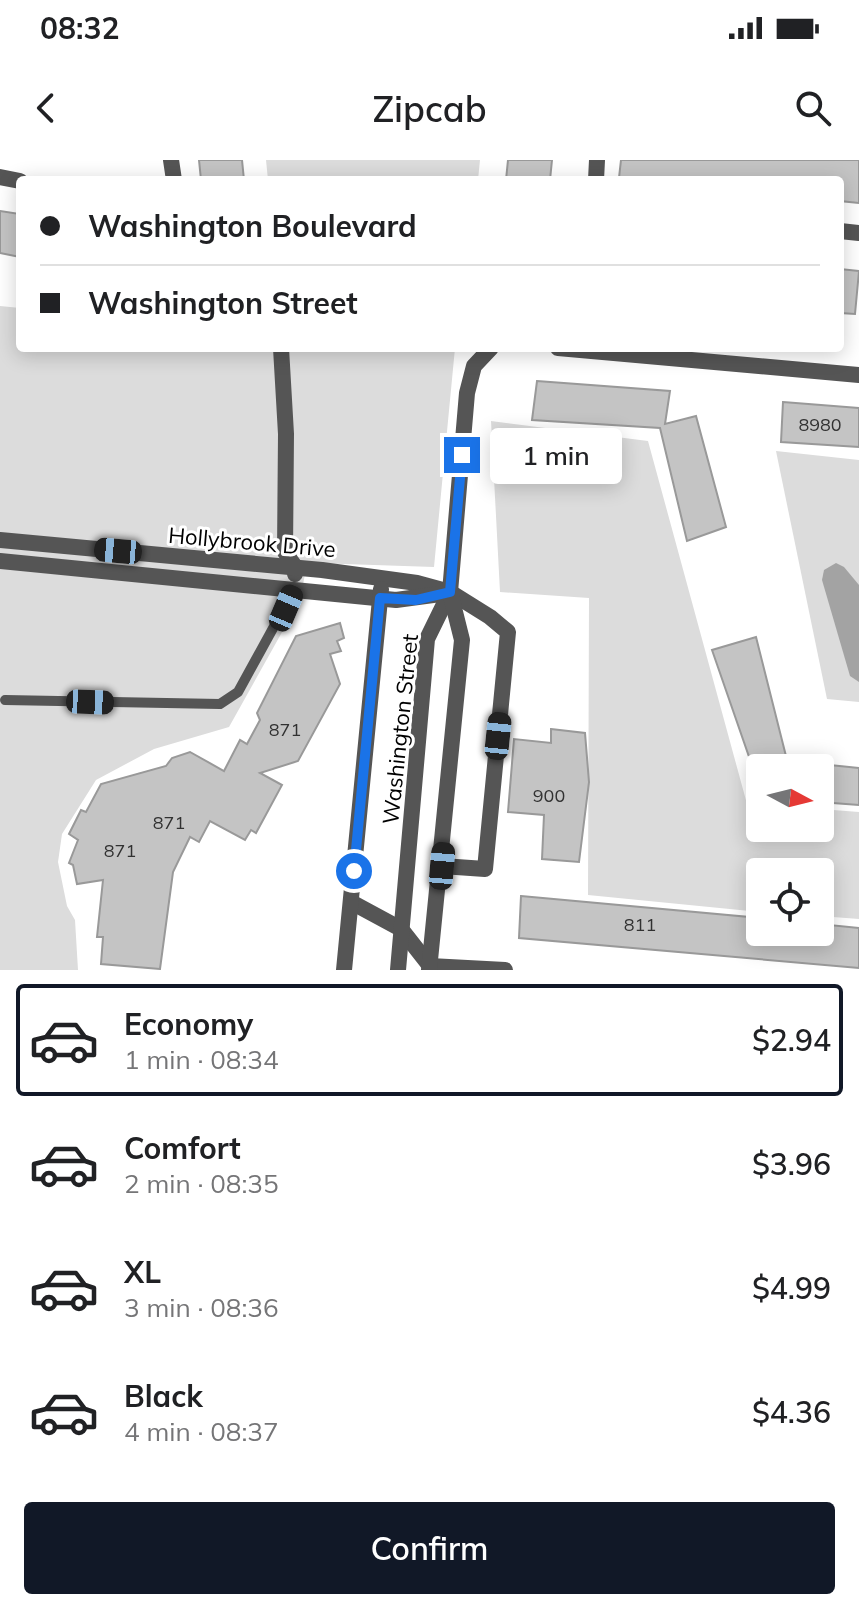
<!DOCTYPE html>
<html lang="en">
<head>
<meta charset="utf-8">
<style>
	:root { --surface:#fff; --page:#f6f6f6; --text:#202124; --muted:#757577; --line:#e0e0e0; --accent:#111827 }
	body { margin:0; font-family:Mulish,sans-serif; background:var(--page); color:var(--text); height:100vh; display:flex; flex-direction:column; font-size:30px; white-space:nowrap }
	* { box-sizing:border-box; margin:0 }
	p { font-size:26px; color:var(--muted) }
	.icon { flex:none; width:44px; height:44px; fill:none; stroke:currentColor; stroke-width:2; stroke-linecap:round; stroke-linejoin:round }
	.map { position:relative; height:810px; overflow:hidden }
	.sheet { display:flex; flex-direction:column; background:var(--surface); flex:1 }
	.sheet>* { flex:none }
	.hud { position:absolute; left:16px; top:16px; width:828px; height:176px; border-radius:8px; box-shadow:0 4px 20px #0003; display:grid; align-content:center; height:176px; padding:0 24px; background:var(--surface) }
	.needle { width:52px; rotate:97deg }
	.buttons { position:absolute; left:746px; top:594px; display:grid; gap:16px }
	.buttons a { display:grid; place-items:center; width:88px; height:88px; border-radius:8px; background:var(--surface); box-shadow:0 4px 20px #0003; font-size:40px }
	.end { position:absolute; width:36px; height:36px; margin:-18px; border:10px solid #1a73e8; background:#fff; box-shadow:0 0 0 4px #fff }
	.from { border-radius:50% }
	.bubble { position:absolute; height:56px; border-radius:8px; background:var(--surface); box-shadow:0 4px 20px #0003; font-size:26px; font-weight:600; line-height:56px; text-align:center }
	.car { position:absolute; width:24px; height:48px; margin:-24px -12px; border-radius:10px; box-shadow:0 0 6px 2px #0007; background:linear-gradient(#222 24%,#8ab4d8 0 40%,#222 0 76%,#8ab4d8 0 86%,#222 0) }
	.hud b { display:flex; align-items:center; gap:28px; height:76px; font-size:30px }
	.hud b+b { border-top:2px solid var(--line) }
	.hud i { width:20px; height:20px; background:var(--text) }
	ul { padding:14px 0 0; list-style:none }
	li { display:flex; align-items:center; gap:24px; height:112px; margin:0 16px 12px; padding:0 8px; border:4px solid transparent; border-radius:8px }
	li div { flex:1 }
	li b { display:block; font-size:30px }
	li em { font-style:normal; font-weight:600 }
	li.current { border-color:var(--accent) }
	li>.icon { width:72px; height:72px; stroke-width:1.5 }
	.cta { display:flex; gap:16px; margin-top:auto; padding:16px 24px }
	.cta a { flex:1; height:92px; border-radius:8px; background:var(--accent); color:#fff; font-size:32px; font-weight:600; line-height:92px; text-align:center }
	.status { display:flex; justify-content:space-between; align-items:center; height:56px; padding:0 40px; background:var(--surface); direction:ltr }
	.status svg { height:22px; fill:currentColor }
	header { display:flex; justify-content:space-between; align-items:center; height:104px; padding:0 24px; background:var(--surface); font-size:36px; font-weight:600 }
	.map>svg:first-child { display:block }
	.green { fill:#dcdcdc }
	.water { fill:#a3a3a3 }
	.building { fill:#c4c4c4; stroke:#999; stroke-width:2 }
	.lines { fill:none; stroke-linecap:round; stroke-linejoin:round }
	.service { stroke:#555; stroke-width:10 }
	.minor { stroke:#555; stroke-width:16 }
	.route { stroke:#1a73e8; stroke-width:10 }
	.labels { text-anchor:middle; stroke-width:6; stroke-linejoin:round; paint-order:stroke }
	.number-label { font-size:18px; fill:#313131 }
	.street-label { font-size:22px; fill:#000; stroke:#fff }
</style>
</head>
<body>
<div class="status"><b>08:32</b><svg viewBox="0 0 49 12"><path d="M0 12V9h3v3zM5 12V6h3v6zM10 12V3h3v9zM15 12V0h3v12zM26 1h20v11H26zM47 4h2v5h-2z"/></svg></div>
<header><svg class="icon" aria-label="back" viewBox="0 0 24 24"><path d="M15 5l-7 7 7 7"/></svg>Zipcab<svg class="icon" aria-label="search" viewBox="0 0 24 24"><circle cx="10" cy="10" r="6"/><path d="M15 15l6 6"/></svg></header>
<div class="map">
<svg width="859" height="810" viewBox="0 0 859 810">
	<rect width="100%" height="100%" fill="#fff"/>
	<g class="green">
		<polygon points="266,0 480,0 478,20 268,20"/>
		<polygon points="0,146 20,148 20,188 455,188 434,407 314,403 306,409 300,440 229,567 154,589 96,620 62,674 58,702 67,746 75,760 78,810 0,810"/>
		<polygon points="491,261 648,281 747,644 760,646 760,668 820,668 820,649 859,652 859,759 820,756 820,712 760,712 760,752 588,735 589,438 500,432"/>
		<polygon points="776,291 859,300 859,542 827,539"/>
	</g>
	<polygon class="water" points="836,403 844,407 859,425 859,522 850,516 822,420 824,410"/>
	<g class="building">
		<polygon points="199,0 242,0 244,20 201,20"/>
		<polygon points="508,0 552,0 550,20 506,20"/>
		<polygon points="621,0 859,0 859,43 840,41 840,20 635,20 619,18"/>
		<polygon points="0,51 20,54 20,97 0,93"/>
		<polygon points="840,109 859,111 855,154 840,153"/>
		<polygon points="537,221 670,231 665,264 696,256 726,367 687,381 660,268 532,260"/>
		<polygon points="783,242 859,248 859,287 781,282"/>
		<polygon points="340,463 344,478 337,481 341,491 330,494 340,524 298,601 260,613 282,625 256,673 251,670 245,680 210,661 199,682 190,677 173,712 160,809 101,804 103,777 97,777 103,720 77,724 73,705 69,703 78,680 69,674 81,650 86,652 101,624 166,606 172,598 190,592 224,611 240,580 247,584 260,560 257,553 296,476"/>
		<polygon points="756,477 787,600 760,608 755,614 712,490"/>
		<polygon points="551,569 585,573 589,622 579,702 542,699 544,655 508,652 514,579 551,583"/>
		<polygon points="820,604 859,608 859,645 820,642"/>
		<polygon points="521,736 760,758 760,772 820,772 820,764 859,768 859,808 519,778"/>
	</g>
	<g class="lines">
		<polyline class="service" points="5,540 220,544 238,532 294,430"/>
		<g class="minor">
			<polyline points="171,0 174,20"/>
			<polyline points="0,17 20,21"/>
			<polyline points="596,20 597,0"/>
			<polyline points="840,71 859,73"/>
			<polyline points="281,188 286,274 285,392 296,408 295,414"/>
			<polyline points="558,188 859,215"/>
			<polyline points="0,380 322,410 417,423 450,432 490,457 508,472 485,709 442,706"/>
			<polyline points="0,401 396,440 448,433"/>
			<polyline points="351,742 401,769 430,806 505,810"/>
			<polyline points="344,810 381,429"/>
			<polyline points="398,810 427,479 450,432"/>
			<polyline points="429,810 462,480 450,432 467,233 474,206 491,188"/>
		</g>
	</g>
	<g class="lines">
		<polyline class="route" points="354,711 380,438 416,440 450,432 462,295"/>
	</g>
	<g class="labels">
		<g class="number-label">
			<text x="820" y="271">8980</text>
			<text x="285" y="576">871</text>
			<text x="549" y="642">900</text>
			<text x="169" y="669">871</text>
			<text x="120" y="697">871</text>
			<text x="640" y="771">811</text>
		</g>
		<g class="street-label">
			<text transform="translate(252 382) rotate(5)" y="8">Hollybrook Drive</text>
			<text transform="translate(400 569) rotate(-84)" y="8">Washington Street</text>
		</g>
	</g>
</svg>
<div class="buttons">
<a><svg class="needle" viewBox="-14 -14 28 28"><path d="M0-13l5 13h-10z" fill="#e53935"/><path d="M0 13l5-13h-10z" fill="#757577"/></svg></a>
<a><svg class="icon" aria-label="locate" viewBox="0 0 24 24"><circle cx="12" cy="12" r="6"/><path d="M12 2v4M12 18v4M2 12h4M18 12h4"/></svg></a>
</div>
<i class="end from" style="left:354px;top:711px"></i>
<i class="end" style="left:462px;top:295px"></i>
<div class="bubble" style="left:490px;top:268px;width:132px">1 min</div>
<i class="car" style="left:118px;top:391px;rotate:275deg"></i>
<i class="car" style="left:286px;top:448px;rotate:23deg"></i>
<i class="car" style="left:90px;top:542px;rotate:92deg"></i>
<i class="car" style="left:498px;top:576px;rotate:6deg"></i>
<i class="car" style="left:442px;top:706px;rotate:5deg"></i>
<div class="hud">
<b><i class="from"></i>Washington Boulevard</b>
<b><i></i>Washington Street</b>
</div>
</div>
<section class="sheet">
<ul>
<li class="current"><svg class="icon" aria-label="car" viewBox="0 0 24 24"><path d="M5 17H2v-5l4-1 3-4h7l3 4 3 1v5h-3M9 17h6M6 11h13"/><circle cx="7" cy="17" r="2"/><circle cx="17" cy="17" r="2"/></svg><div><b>Economy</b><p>1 min · 08:34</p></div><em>$2.94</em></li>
<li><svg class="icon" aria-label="car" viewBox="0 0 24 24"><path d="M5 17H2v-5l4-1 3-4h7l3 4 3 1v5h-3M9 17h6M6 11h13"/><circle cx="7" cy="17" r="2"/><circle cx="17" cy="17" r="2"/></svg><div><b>Comfort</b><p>2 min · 08:35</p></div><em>$3.96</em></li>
<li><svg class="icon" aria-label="car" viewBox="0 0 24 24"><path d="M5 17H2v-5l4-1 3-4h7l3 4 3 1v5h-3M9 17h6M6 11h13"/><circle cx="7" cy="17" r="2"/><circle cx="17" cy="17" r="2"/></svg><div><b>XL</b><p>3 min · 08:36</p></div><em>$4.99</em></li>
<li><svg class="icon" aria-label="car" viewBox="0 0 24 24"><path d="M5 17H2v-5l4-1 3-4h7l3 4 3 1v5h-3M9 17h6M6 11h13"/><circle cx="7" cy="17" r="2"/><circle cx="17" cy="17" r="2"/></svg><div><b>Black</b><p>4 min · 08:37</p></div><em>$4.36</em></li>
</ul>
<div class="cta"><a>Confirm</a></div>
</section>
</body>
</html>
